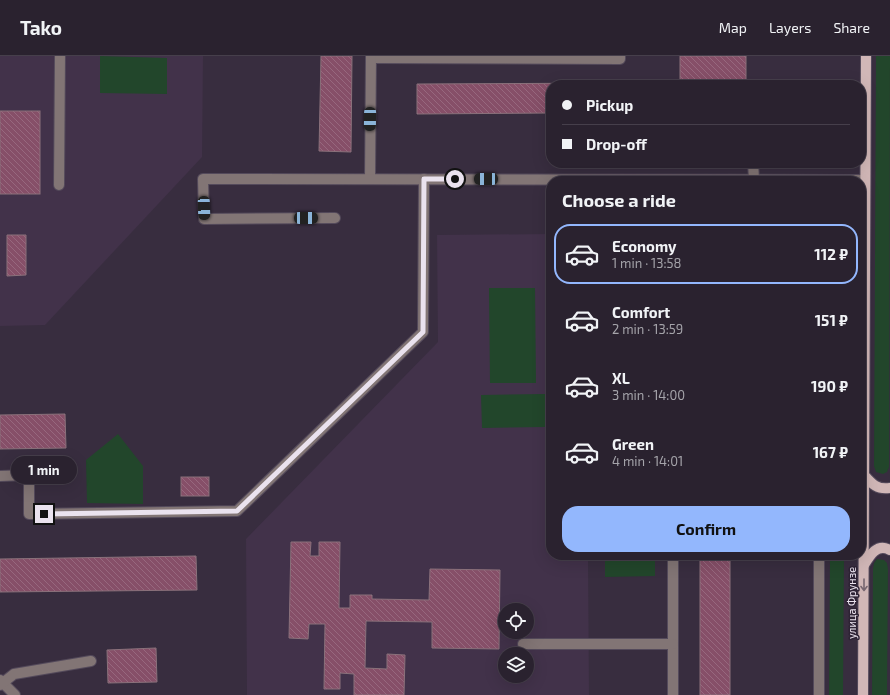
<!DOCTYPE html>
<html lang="en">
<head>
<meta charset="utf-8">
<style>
	:root { --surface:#2a222f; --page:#362f3b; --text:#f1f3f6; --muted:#a5a4aa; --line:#463f4b; --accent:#93b7fd }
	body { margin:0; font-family:"Exo 2",sans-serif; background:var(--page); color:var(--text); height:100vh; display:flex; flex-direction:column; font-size:15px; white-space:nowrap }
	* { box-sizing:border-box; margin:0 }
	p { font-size:13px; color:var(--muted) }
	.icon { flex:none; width:22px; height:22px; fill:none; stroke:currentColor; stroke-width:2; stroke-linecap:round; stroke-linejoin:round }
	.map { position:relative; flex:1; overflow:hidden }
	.panel { position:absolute; left:546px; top:120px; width:320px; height:384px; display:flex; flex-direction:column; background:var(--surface); border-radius:16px; box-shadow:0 4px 16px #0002,0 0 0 1px var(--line) }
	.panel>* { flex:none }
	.guide { position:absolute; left:546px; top:24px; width:320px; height:88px; border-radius:16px; box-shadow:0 4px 16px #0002,0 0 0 1px var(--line); display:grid; align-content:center; height:88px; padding:0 16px; background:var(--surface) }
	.buttons { position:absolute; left:498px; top:547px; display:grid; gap:8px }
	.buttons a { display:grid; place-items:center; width:36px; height:36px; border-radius:50%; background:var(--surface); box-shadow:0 4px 16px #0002,0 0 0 1px var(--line); font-size:20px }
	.end { position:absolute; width:18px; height:18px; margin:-9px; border:5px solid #eae2ee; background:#111; box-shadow:0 0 0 2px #111 }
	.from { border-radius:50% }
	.bubble { position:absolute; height:28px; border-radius:14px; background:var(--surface); box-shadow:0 4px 16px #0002,0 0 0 1px var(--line); font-size:13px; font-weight:700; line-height:28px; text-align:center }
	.car { position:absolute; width:12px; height:24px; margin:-12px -6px; border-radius:5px; box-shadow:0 0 3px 1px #0007; background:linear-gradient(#222 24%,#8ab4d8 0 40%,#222 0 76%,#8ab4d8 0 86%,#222 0) }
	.guide b { display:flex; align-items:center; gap:14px; height:38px; font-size:15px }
	.guide b+b { border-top:1px solid var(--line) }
	.guide i { width:10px; height:10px; background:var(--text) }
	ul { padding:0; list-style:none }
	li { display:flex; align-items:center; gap:12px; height:60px; margin:0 8px 6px; padding:0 8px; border:2px solid transparent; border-radius:16px }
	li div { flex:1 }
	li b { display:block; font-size:15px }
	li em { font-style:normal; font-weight:700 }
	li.on { border-color:var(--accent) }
	li>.icon { width:36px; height:36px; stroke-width:1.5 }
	h2 { padding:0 16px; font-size:18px; line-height:48px }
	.cta { display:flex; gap:8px; margin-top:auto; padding:8px 16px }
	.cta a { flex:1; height:46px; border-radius:16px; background:var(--accent); color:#111; font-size:16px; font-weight:700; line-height:46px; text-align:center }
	header { display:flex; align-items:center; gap:24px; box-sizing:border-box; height:56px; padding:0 20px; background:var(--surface); border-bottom:1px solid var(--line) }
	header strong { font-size:19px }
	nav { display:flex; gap:22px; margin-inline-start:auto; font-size:14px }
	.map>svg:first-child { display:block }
	.built { fill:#42324a; fill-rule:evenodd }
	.green { fill:#22462b }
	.building { fill:url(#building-back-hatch); stroke:#8a717b }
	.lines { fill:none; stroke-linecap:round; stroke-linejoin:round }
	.minor-casing { stroke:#544a5b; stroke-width:12 }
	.major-casing { stroke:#544a5b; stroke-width:12 }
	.minor { stroke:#827575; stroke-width:10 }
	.major { stroke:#d1b7b7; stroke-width:10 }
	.oneway { stroke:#776670 }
	.route { stroke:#eae2ee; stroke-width:5 }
	.labels { text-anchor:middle; stroke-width:3; stroke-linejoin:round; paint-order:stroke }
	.street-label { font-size:11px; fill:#eae2ee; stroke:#2e2335 }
</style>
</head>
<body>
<header>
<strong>Tako</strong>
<nav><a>Map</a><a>Layers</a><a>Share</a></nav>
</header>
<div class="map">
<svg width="890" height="639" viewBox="0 0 890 639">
	<defs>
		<pattern id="building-back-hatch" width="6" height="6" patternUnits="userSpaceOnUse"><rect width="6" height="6" fill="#864f68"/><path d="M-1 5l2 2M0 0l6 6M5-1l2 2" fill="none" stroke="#97687e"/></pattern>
	</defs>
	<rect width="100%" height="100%" fill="#382d3f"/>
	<g class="built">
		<polygon points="0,0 203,0 202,101 45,269 0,270"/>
		<path d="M551,178V499H588L589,639H247L246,483L438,286L437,179ZM505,554H527V576H505ZM505,598H527V620H505Z"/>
	</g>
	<g class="green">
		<polygon points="100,0 167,2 167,38 100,37"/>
		<polygon points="876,0 890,0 889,411 887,416 883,418 876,416 874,410"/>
		<polygon points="489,232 535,232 536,327 490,327"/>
		<polygon points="545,338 545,371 482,372 481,339"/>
		<polygon points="118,378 143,410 143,448 87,447 86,404"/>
		<polygon points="605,499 655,499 655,520 605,521"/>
		<polygon points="830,499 844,499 843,639 829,639"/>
		<polygon points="877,503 884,504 887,507 888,513 887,639 872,639 873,513 874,507"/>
	</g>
	<g class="building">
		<polygon points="321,0 352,0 351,96 319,95"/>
		<rect x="680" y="0" width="66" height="29"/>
		<polygon points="624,27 624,29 551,29 551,57 417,58 417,28"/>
		<rect x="0" y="55" width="40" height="83"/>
		<polygon points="7,179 26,179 26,219 7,220"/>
		<polygon points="65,358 66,392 0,393 0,359"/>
		<rect x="181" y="421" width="28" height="19"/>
		<polygon points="291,486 311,486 310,500 319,500 319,486 340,486 339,552 350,552 350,539 372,539 372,543 429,544 430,513 500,514 499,593 432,592 432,566 366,565 365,612 387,613 387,598 405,599 404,639 354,639 354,618 340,617 340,633 324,633 325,568 309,568 308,583 289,582"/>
		<rect x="700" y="499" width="30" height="140"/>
		<polygon points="196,500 197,534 0,536 0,503"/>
		<polygon points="156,592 157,626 108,627 107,594"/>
	</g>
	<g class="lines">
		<g class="minor-casing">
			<g id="minor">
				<polyline points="371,2 620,3 620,0"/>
				<polyline points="753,107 754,123"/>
				<polyline points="370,123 371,0"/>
				<polyline points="59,129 60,0"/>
				<polyline points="335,162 204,163 203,123 865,124"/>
				<polyline points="0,420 29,419 29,458 237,455 423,276 424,123"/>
				<polyline points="673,499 673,639"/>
				<polyline points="523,588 673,588"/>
				<polyline points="0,624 15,639"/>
				<polyline points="0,629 14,618 91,605"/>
				<polyline points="819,639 819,499"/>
			</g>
		</g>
		<g class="major-casing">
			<g id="major">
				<path d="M864,419C872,428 877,434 890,432"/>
				<path d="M864,509C870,499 877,487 890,494"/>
				<polyline points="863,639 866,0"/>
			</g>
		</g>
		<use href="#minor" class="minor"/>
		<use href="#major" class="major"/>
	</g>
	<defs><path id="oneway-shaft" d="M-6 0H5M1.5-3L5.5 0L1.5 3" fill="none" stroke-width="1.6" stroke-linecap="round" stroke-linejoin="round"/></defs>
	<use class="oneway" href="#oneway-shaft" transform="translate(864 529) rotate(90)"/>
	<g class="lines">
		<polyline class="route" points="44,458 237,455 423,276 424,123 455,123"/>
	</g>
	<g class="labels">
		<g class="street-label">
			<text transform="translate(852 547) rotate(-90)" y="4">улица Фрунзе</text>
		</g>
	</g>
</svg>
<div class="buttons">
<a><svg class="icon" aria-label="locate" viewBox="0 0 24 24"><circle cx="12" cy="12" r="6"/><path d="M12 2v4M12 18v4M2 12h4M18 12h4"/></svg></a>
<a><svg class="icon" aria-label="layers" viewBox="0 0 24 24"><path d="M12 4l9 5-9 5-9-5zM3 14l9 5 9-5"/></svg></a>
</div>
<i class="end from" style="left:455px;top:123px"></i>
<i class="end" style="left:44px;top:458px"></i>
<div class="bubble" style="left:11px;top:400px;width:66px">1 min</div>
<i class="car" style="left:370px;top:63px;rotate:181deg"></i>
<i class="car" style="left:486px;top:123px;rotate:270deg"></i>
<i class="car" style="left:204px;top:152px;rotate:178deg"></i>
<i class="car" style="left:306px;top:162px;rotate:90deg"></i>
<div class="guide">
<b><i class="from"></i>Pickup</b>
<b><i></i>Drop-off</b>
</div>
<section class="panel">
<h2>Choose a ride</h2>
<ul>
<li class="on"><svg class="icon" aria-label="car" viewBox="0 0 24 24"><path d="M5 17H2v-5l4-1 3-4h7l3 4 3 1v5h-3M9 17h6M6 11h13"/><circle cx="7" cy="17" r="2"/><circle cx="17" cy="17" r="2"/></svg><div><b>Economy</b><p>1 min · 13:58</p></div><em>112 ₽</em></li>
<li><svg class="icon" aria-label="car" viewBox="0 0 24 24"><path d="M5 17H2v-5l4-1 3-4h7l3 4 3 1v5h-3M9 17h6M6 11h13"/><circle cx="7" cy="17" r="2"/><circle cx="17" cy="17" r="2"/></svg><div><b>Comfort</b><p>2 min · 13:59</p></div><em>151 ₽</em></li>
<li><svg class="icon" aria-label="car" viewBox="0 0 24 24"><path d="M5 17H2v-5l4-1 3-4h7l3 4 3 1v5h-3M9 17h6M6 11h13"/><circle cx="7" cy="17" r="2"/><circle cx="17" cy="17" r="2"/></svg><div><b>XL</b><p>3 min · 14:00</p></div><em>190 ₽</em></li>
<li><svg class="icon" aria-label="car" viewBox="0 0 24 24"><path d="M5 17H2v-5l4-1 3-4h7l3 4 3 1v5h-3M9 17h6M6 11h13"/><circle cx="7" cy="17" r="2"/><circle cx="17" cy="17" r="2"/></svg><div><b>Green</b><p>4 min · 14:01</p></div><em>167 ₽</em></li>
</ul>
<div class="cta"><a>Confirm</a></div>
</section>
</div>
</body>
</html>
